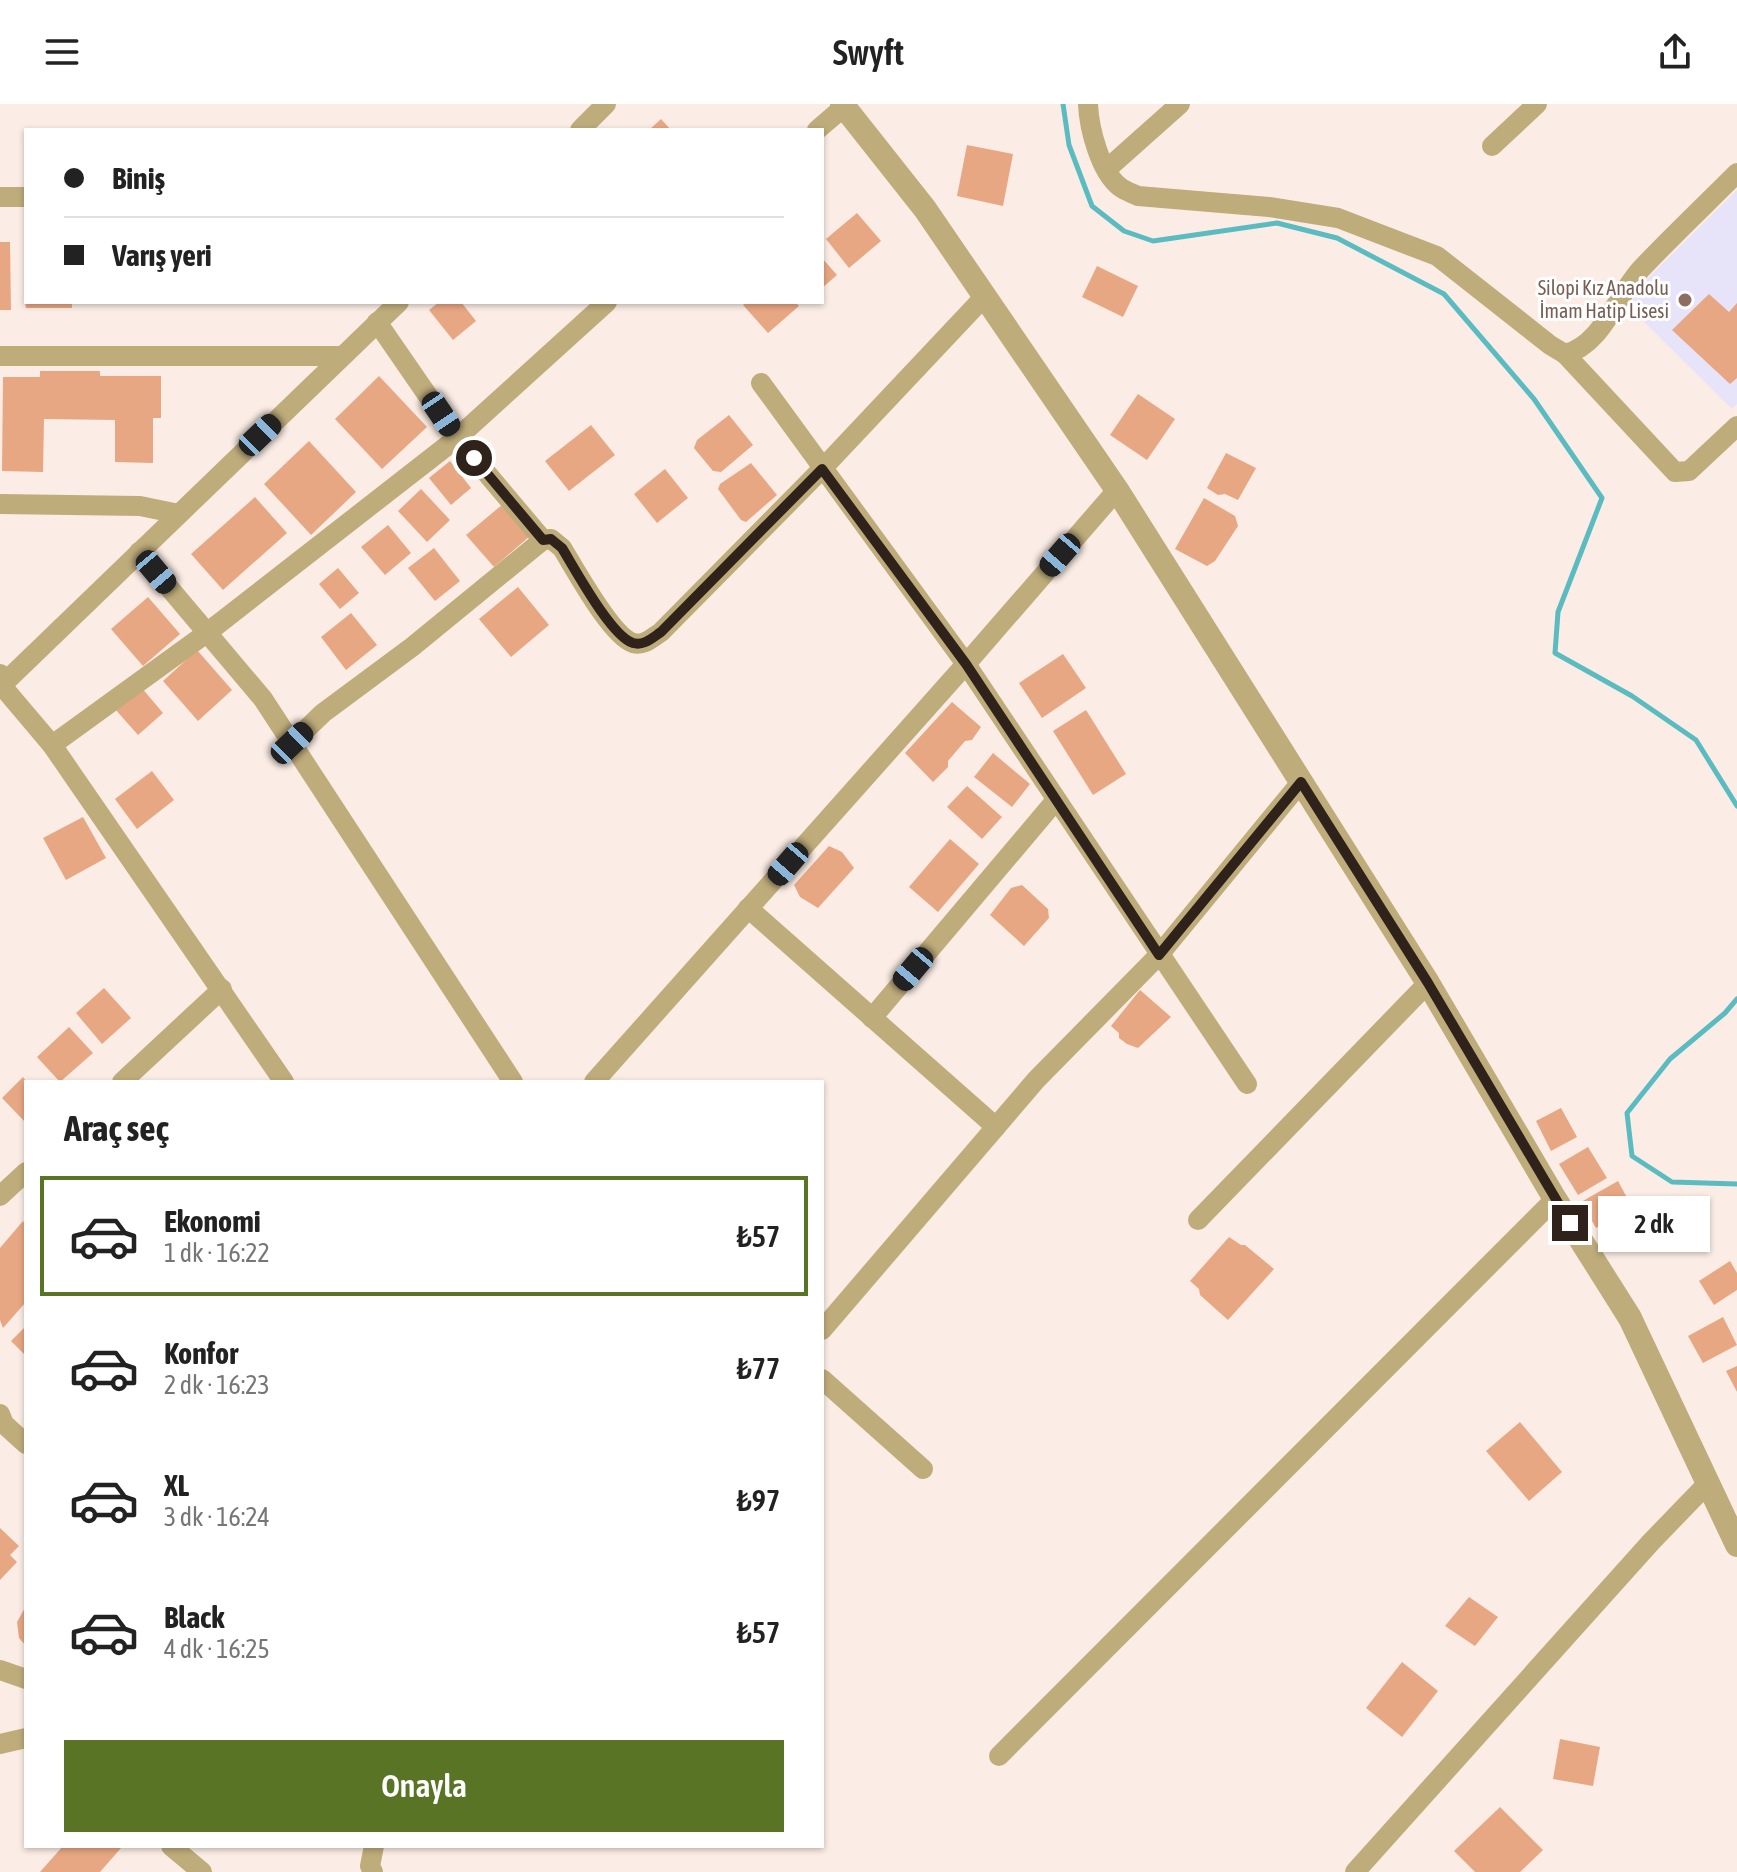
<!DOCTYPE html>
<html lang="tr">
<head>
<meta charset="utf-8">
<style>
	:root { --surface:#fff; --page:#f6f6f6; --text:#222; --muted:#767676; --line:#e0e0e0; --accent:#5a7426 }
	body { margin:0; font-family:"Asap Condensed",sans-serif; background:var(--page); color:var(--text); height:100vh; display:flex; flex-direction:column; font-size:30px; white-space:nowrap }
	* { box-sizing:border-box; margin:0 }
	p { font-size:26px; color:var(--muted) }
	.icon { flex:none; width:44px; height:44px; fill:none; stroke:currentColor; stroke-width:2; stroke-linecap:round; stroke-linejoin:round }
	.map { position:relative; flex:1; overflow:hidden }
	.sheet { position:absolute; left:24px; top:976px; width:800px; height:768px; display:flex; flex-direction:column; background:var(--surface); border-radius:0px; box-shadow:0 2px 6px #0004 }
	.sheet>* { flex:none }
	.guide { position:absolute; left:24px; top:24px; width:800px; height:176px; border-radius:0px; box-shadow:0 2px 6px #0004; display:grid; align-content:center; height:176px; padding:0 40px; background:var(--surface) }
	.end { position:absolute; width:36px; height:36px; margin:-18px; border:10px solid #2f221b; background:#fff; box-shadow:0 0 0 4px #fff }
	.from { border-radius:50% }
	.bubble { position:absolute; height:56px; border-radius:0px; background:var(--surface); box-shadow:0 2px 6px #0004; font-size:26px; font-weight:600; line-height:56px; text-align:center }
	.car { position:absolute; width:24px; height:48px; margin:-24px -12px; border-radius:10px; box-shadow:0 0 6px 2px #0007; background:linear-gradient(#222 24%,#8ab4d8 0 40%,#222 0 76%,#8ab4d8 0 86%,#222 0) }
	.guide b { display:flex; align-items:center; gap:28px; height:76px; font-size:30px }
	.guide b+b { border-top:2px solid var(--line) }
	.guide i { width:20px; height:20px; background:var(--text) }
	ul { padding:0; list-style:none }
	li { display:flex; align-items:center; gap:24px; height:120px; margin:0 16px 12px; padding:0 24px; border:4px solid transparent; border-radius:0px }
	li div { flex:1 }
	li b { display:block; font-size:30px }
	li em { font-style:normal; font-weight:600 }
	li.on { border-color:var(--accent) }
	li>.icon { width:72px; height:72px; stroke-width:1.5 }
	h2 { padding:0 40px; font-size:36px; line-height:96px }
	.action { display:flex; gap:16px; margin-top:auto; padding:16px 40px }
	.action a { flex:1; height:92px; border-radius:0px; background:var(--accent); color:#fff; font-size:32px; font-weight:600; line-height:92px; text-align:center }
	header { display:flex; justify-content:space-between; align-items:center; height:104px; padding:0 40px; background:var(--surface); font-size:36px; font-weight:600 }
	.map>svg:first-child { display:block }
	.education { fill:#e7e3f9 }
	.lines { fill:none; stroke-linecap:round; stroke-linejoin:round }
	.stream { stroke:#5abcc1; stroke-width:5 }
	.building { fill:#e8a783 }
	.minor { stroke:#bfac7b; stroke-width:20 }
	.tertiary { stroke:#bfac7b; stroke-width:24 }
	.route { stroke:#2f221b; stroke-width:10 }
	.education-dot { fill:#8d6e63; stroke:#fff; stroke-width:3 }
	.labels { text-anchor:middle; stroke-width:6; stroke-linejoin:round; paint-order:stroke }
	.education-label { font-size:20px; fill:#785e54; stroke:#fff; text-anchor:end }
</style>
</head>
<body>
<header><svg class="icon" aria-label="menu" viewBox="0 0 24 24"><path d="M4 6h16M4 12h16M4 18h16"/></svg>Swyft<svg class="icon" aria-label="share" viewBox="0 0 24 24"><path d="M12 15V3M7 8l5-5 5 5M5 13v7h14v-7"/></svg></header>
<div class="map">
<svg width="1737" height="1768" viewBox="0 0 1737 1768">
	<rect width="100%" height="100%" fill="#fbede5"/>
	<polygon class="education" points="1737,86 1737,300 1732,305 1638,212 1632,203 1633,189"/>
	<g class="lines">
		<g class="stream">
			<polyline points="1063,0 1069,41 1092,102 1124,127 1153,137 1277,119 1337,134 1444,190 1534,295 1602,394 1558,508 1555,549 1632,592 1696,636 1737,702"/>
			<polyline points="1737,895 1725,909 1670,955 1627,1009 1632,1052 1672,1078 1737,1080"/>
		</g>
	</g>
	<g class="building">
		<polygon points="661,15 671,26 649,26"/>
		<polygon points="967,41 1013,50 1003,102 957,92"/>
		<polygon points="857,109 881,137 849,164 826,135"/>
		<polygon points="0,138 10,138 11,206 0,206"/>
		<polygon points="822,154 837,171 822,184"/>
		<polygon points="1097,162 1138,182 1123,213 1082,193"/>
		<polygon points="1709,190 1729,208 1737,199 1737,274 1730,280 1672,226"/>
		<polygon points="25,198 72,198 72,204 26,204"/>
		<polygon points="439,198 461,198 476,217 453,236 429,206"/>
		<polygon points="747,198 795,198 799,202 768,229 743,201"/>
		<polygon points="40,267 100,267 100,272 161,272 161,314 153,314 153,359 115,358 115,316 44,315 43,368 2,367 3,273 40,273"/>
		<polygon points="379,272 427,323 382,365 335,315"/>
		<polygon points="1138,290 1175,315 1147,356 1110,331"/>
		<polygon points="729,311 753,341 721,368 713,367 694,344 697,336"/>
		<polygon points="591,321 615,351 569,387 545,357"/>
		<polygon points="309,337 356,388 311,431 264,380"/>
		<polygon points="1226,349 1256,364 1238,396 1225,390 1218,391 1207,384"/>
		<polygon points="450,357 471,384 451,401 429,374"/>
		<polygon points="751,359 777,391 746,418 741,416 718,385 720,380"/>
		<polygon points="665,365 688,394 657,419 634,390"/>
		<polygon points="421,385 450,416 427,438 398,407"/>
		<polygon points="255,393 287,429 223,486 191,450"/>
		<polygon points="1204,394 1235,412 1238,422 1215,457 1207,462 1175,445"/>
		<polygon points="503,400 530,432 494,463 466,431"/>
		<polygon points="388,421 411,449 385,471 361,443"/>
		<polygon points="434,444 460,477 435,497 408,464"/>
		<polygon points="338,464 359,489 340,505 319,480"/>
		<polygon points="518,483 549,521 511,553 479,515"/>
		<polygon points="148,493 180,530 143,562 111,525"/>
		<polygon points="351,509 377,541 346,566 321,533"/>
		<polygon points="197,546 232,586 198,617 163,577"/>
		<polygon points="1063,550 1086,584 1042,614 1019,579"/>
		<polygon points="141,583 163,609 138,631 115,605"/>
		<polygon points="952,598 981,623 972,636 965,637 948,657 948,663 933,678 905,649"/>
		<polygon points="1086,606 1126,670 1093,691 1053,627"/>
		<polygon points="993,649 1030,680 1012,703 974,673"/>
		<polygon points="152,667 174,696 137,725 115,695"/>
		<polygon points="967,682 1002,713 982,735 947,703"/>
		<polygon points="83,713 106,754 66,776 43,734"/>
		<polygon points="950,735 979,760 938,808 909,783"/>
		<polygon points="829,742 842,748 854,764 818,804 800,793 794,781"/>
		<polygon points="1022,781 1048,805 1049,814 1024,842 990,811 1011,784"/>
		<polygon points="104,884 131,914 102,940 76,909"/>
		<polygon points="1140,886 1171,913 1138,944 1127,940 1119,934 1119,929 1111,922"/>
		<polygon points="69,923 93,949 60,978 37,953"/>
		<polygon points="23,973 26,977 26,1019 2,994"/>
		<polygon points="1561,1004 1577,1033 1551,1047 1536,1017"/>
		<polygon points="1588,1043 1607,1074 1578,1091 1559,1060"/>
		<polygon points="1618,1077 1632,1103 1596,1124 1581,1098"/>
		<polygon points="23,1117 26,1123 26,1198 3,1224 0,1216 0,1144"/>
		<polygon points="1229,1133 1241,1141 1245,1141 1274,1165 1228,1216 1200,1191 1199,1185 1190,1177"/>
		<polygon points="1730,1157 1737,1169 1737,1186 1714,1201 1699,1177"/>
		<polygon points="1723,1213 1737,1241 1703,1259 1688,1232"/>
		<polygon points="26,1222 26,1252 11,1237"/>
		<polygon points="1737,1262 1737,1288 1726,1267"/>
		<polygon points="1520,1318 1562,1368 1529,1397 1486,1347"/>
		<polygon points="0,1424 19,1442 10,1451 17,1458 0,1476"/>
		<polygon points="1469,1493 1498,1513 1475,1542 1445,1522"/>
		<polygon points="26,1502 26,1542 19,1534 17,1518"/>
		<polygon points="1402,1558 1438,1587 1402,1633 1366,1604"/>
		<polygon points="1560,1635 1600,1643 1593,1682 1553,1675"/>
		<polygon points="1500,1703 1543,1746 1520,1768 1475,1768 1454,1747"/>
		<polygon points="63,1742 118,1742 121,1744 100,1768 40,1768"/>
	</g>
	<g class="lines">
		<g class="minor">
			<path d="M1088,0C1089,24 1100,68 1120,83C1125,87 1132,89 1138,92L1269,103L1338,114L1437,152L1550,241L1565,250C1602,241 1617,191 1641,165C1672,132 1705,101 1737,69"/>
			<polyline points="580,26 606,0"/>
			<polyline points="817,26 844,3"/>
			<polyline points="1492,42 1537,0"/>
			<polyline points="1107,65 1180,0"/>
			<polyline points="0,93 26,93"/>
			<polyline points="377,218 457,334 543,436"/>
			<polyline points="1565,250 1675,368 1689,367 1737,322"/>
			<polyline points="0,252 342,252"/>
			<polyline points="761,279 966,560 1247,980"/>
			<polyline points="0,400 140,402 179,410"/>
			<polyline points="139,448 263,595 513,978"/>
			<polyline points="0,570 2,582 52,641 284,978"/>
			<polyline points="0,583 399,198"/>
			<path d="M292,639L323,609L412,543L543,436L551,435L562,444C575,465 611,532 633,539C644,542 652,534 661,528L822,365L985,192"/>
			<polyline points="52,641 208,528 457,334 607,198"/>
			<polyline points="748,804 996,1023"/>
			<polyline points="872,914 1056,696"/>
			<polyline points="122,978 222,885"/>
			<polyline points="594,978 966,560 1117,386"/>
			<polyline points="0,1092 26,1068"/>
			<polyline points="1198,1116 1428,879"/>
			<polyline points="822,1226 1036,976 1159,851 1301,678"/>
			<polyline points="822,1275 923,1365"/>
			<polyline points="0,1310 4,1320 26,1340"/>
			<polyline points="0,1566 26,1575"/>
			<polyline points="0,1640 26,1634"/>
			<polyline points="999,1652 1555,1095"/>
			<polyline points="171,1742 202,1768"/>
			<polyline points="373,1768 370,1762 374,1742"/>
			<polyline points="1355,1768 1651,1438 1709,1378"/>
		</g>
		<polyline class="tertiary" points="842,0 925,105 1117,386 1428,879 1555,1095 1630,1214 1737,1441"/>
	</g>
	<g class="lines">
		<path class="route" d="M474,354L543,436L551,435L562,444C575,465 611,532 633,539C644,542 652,534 661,528L822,365L966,560L1159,851L1301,678L1428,879L1570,1119"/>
	</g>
	<circle class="education-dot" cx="1685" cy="196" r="8"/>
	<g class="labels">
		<g class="education-label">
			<text x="1669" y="191">Silopi Kız Anadolu<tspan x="1669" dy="23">İmam Hatip Lisesi</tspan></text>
		</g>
	</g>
</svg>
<i class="end from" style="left:474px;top:354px"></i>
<i class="end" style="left:1570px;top:1119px"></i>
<div class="bubble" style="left:1598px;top:1092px;width:112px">2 dk</div>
<i class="car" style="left:441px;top:310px;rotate:146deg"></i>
<i class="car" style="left:260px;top:331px;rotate:46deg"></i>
<i class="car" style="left:1060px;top:451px;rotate:221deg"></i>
<i class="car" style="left:156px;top:468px;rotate:140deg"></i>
<i class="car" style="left:292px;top:639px;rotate:46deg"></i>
<i class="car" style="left:788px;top:760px;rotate:221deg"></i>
<i class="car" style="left:913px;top:865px;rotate:220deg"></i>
<div class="guide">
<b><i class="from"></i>Biniş</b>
<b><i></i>Varış yeri</b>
</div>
<section class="sheet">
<h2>Araç seç</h2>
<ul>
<li class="on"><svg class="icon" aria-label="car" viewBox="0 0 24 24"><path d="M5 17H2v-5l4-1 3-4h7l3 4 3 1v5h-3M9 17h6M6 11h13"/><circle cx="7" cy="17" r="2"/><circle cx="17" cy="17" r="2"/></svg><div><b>Ekonomi</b><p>1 dk · 16:22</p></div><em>₺57</em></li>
<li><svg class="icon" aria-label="car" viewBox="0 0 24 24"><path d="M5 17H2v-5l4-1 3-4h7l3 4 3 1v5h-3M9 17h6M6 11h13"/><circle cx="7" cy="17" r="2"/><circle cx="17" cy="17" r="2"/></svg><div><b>Konfor</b><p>2 dk · 16:23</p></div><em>₺77</em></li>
<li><svg class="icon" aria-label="car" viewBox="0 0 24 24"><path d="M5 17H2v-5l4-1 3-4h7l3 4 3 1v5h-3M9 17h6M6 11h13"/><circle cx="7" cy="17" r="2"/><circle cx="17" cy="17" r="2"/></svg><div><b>XL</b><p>3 dk · 16:24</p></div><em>₺97</em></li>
<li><svg class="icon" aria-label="car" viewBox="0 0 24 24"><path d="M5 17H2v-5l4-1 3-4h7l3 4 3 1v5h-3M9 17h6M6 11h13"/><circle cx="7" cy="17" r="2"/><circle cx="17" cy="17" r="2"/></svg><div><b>Black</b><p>4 dk · 16:25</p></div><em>₺57</em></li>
</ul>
<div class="action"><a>Onayla</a></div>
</section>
</div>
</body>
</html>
